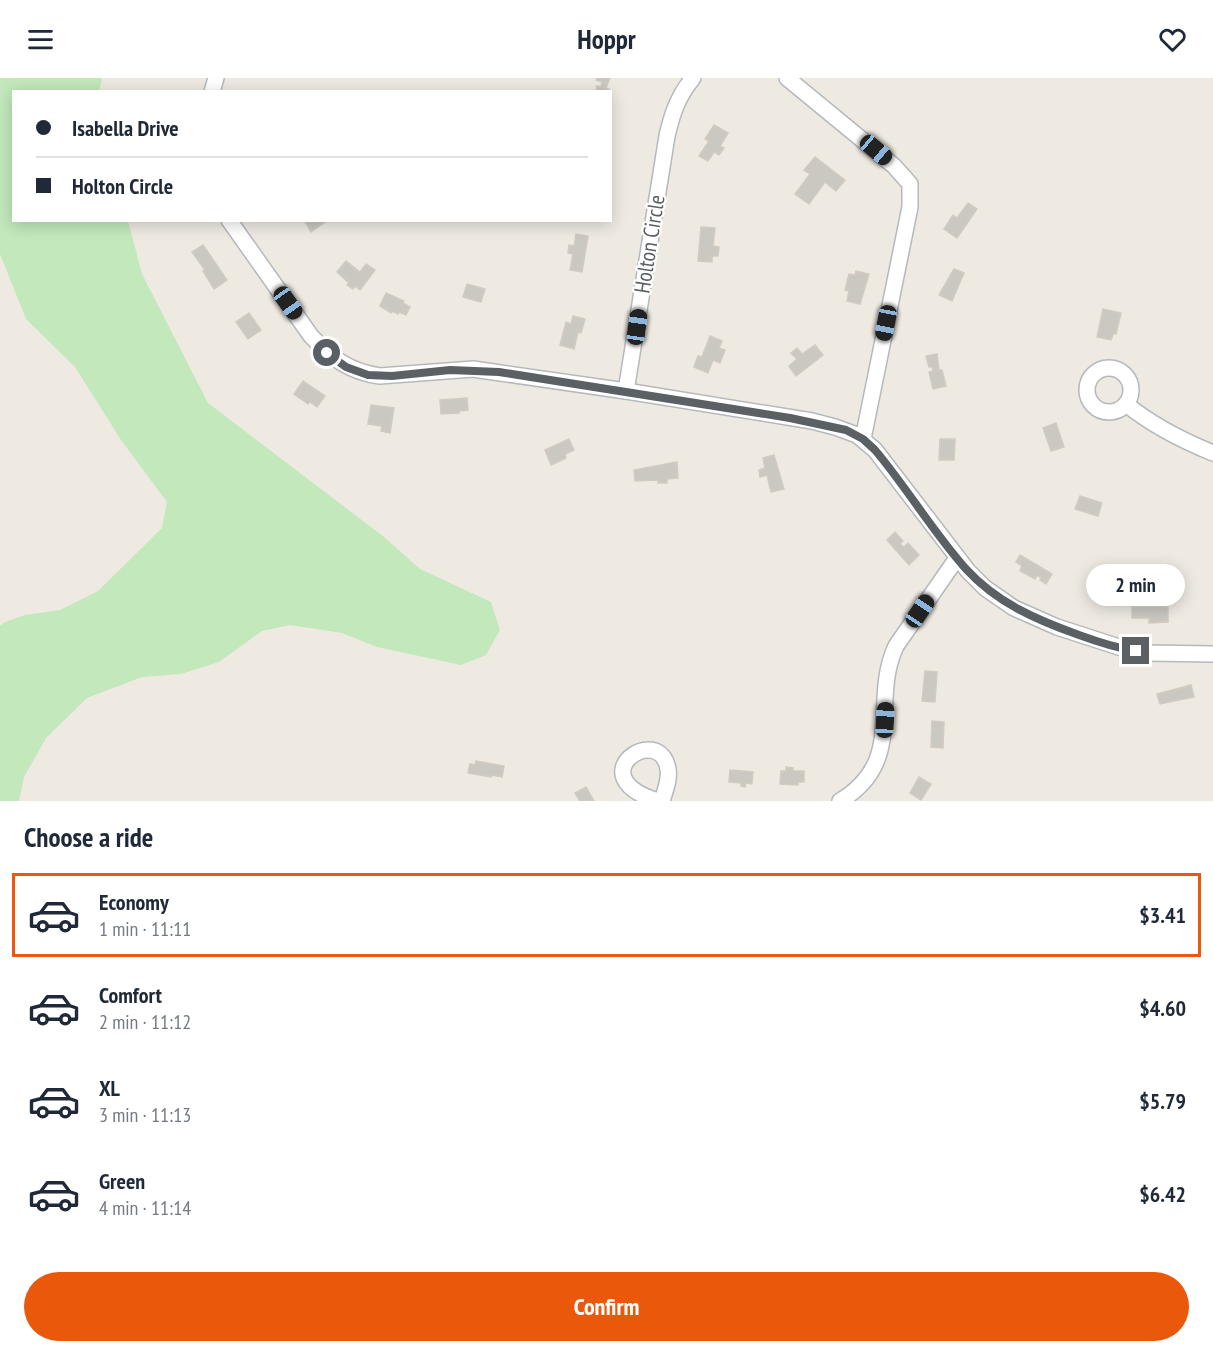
<!DOCTYPE html>
<html lang="en">
<head>
<meta charset="utf-8">
<style>
	:root { --surface:#fff; --page:#f2f2f3; --text:#1f2937; --muted:#747a83; --line:#e0e1e3; --accent:#ea580c }
	body { margin:0; font-family:"PT Sans Narrow",sans-serif; background:var(--page); color:var(--text); height:100vh; display:flex; flex-direction:column; font-size:22px; white-space:nowrap }
	* { box-sizing:border-box; margin:0 }
	p { font-size:20px; color:var(--muted) }
	.icon { flex:none; width:33px; height:33px; fill:none; stroke:currentColor; stroke-width:2; stroke-linecap:round; stroke-linejoin:round }
	.map { position:relative; height:723px; overflow:hidden }
	.side { display:flex; flex-direction:column; background:var(--surface); flex:1 }
	.side>* { flex:none }
	.banner { position:absolute; left:12px; top:12px; width:600px; height:132px; border-radius:0px; box-shadow:0 3px 15px #0003; display:grid; align-content:center; height:132px; padding:0 24px; background:var(--surface) }
	.end { position:absolute; width:27px; height:27px; margin:-14px; border:8px solid #5a6064; background:#fff; box-shadow:0 0 0 3px #fff }
	.from { border-radius:50% }
	.bubble { position:absolute; height:42px; border-radius:21px; background:var(--surface); box-shadow:0 3px 15px #0003; font-size:20px; font-weight:800; line-height:42px; text-align:center }
	.car { position:absolute; width:18px; height:36px; margin:-18px -9px; border-radius:8px; box-shadow:0 0 4px 2px #0007; background:linear-gradient(#222 24%,#8ab4d8 0 40%,#222 0 76%,#8ab4d8 0 86%,#222 0) }
	.banner b { display:flex; align-items:center; gap:21px; height:57px; font-size:22px }
	.banner b+b { border-top:2px solid var(--line) }
	.banner i { width:15px; height:15px; background:var(--text) }
	ul { padding:0; list-style:none }
	li { display:flex; align-items:center; gap:18px; height:84px; margin:0 12px 9px; padding:0 12px; border:3px solid transparent; border-radius:0px }
	li div { flex:1 }
	li b { display:block; font-size:22px }
	li em { font-style:normal; font-weight:800 }
	li.selected { border-color:var(--accent) }
	li>.icon { width:54px; height:54px; stroke-width:1.5 }
	h2 { padding:0 24px; font-size:27px; line-height:72px }
	.cta { display:flex; gap:12px; margin-top:auto; padding:12px 24px }
	.cta a { flex:1; height:69px; border-radius:36px; background:var(--accent); color:#fff; font-size:24px; font-weight:800; line-height:69px; text-align:center }
	header { display:flex; justify-content:space-between; align-items:center; height:78px; padding:0 24px; background:var(--surface); font-size:27px; font-weight:800 }
	.map>svg:first-child { display:block }
	.green { fill:#c2e8bc }
	.building { fill:#cbc7c1; stroke:#d3cbc0; stroke-width:1.5 }
	.lines { fill:none; stroke-linecap:round; stroke-linejoin:round }
	.minor-casing { stroke:#b5b9bd; stroke-width:18 }
	.minor { stroke:#fff; stroke-width:15 }
	.route { stroke:#5a6064; stroke-width:8 }
	.labels { text-anchor:middle; stroke-width:4.5; stroke-linejoin:round; paint-order:stroke }
	.street-label { font-size:22px; fill:#5a6064; stroke:#fff }
</style>
</head>
<body>
<header><svg class="icon" aria-label="menu" viewBox="0 0 24 24"><path d="M4 6h16M4 12h16M4 18h16"/></svg>Hoppr<svg class="icon" aria-label="heart" viewBox="0 0 24 24"><path d="M12 20l-8-8c-3-5 5-10 8-4 3-6 11-1 8 4z"/></svg></header>
<div class="map">
<svg width="1213" height="723" viewBox="0 0 1213 723">
	<rect width="100%" height="100%" fill="#eeeae2"/>
	<polygon class="green" points="0,0 102,0 99,13 14,14 14,142 128,143 142,196 208,325 384,459 420,491 491,524 500,552 486,577 461,587 377,569 342,555 290,547 262,553 219,584 181,596 142,599 87,620 46,660 24,699 19,723 0,723 0,548 5,544 25,537 60,532 98,513 162,450 167,424 121,362 75,289 26,241 0,176"/>
	<g class="building">
		<polygon points="597,0 610,0 606,10 609,11 608,14 596,14 597,8 601,9 602,4 596,2"/>
		<polygon points="714,47 728,55 720,68 724,70 719,77 714,74 708,83 699,78 709,63 705,61"/>
		<polygon points="815,79 845,102 836,113 825,104 809,126 795,116 810,96 804,92"/>
		<polygon points="968,125 977,131 957,160 944,151 953,137 957,140"/>
		<polygon points="304,142 324,142 325,144 311,154"/>
		<polygon points="701,149 715,150 713,168 719,169 718,178 712,178 712,184 698,183"/>
		<polygon points="576,156 588,158 582,194 570,192 573,176 568,175 569,167 574,168"/>
		<polygon points="203,167 227,202 214,211 203,193 205,192 192,174"/>
		<polygon points="346,183 360,194 366,186 375,192 360,212 355,208 353,211 347,207 349,205 337,194"/>
		<polygon points="954,191 964,195 952,223 939,217"/>
		<polygon points="856,193 869,196 860,226 847,223 849,213 845,212 849,196 855,197"/>
		<polygon points="467,206 485,211 481,224 463,219"/>
		<polygon points="386,215 404,223 403,225 410,229 406,237 399,234 398,236 392,233 391,235 380,228"/>
		<polygon points="1103,231 1121,235 1116,256 1113,256 1111,262 1097,259"/>
		<polygon points="249,235 261,252 248,261 236,244"/>
		<polygon points="573,238 585,241 581,255 578,254 574,271 560,267 566,244 571,246"/>
		<polygon points="710,258 722,263 719,270 725,272 720,285 713,282 708,295 694,289 698,278 702,279"/>
		<polygon points="815,267 823,277 796,298 789,288 797,281 791,275 797,270 802,276"/>
		<polygon points="937,276 939,292 942,292 946,308 933,311 929,294 933,293 932,289 929,289 926,278"/>
		<polygon points="303,303 325,318 317,329 310,324 308,326 294,316"/>
		<polygon points="467,320 468,332 459,333 459,335 441,336 440,322"/>
		<polygon points="371,327 394,330 390,355 381,353 382,348 368,346"/>
		<polygon points="1056,345 1064,369 1051,373 1043,350"/>
		<polygon points="569,361 574,372 565,376 566,380 551,387 545,372"/>
		<polygon points="940,361 955,361 954,382 939,382"/>
		<polygon points="774,377 784,411 771,414 767,397 760,399 759,392 765,390 763,380"/>
		<polygon points="677,384 678,400 667,401 667,405 658,405 658,402 635,403 634,392"/>
		<polygon points="1080,418 1102,425 1098,438 1075,431"/>
		<polygon points="895,454 903,463 900,466 904,469 908,465 919,477 909,487 887,462"/>
		<polygon points="1020,477 1052,496 1046,506 1040,502 1041,500 1037,497 1035,501 1020,493 1022,488 1016,484"/>
		<polygon points="1132,529 1168,529 1168,544 1149,545 1149,540 1132,540"/>
		<polygon points="925,593 937,594 935,624 922,623"/>
		<polygon points="1191,607 1194,619 1160,626 1157,616"/>
		<polygon points="932,643 944,644 943,670 931,669"/>
		<polygon points="476,683 504,688 502,699 492,697 491,699 468,695 470,686 475,687"/>
		<polygon points="786,689 793,690 793,693 804,693 804,704 798,704 798,707 780,706 781,693 786,693"/>
		<polygon points="730,692 753,694 752,706 746,705 745,709 741,708 741,705 729,704"/>
		<polygon points="919,699 931,706 921,722 910,715"/>
		<polygon points="586,709 594,723 580,723 575,715"/>
	</g>
	<g class="lines">
		<g class="minor-casing">
			<g id="minor">
				<path d="M693,0C678,18 672,36 667,58L626,313L812,343L835,349L857,357L875,372L968,493L985,510L1014,530L1057,549L1125,571L1148,575L1213,576"/>
				<polyline points="787,0 894,88 910,106 910,129 863,361"/>
				<polyline points="212,14 216,0"/>
				<path d="M229,142L311,258C331,280 350,294 380,298L473,291L626,313"/>
				<circle cx="1109" cy="312" r="22"/>
				<path d="M1126,326C1153,348 1181,362 1213,375"/>
				<path d="M658,723C577,698 660,643 668,691C670,701 665,713 662,723"/>
				<path d="M840,723C907,683 870,623 896,568L957,480"/>
			</g>
		</g>
		<use href="#minor" class="minor"/>
	</g>
	<g class="lines">
		<path class="route" d="M327,275L346,289L368,297L392,298L450,292L499,294L790,340L846,352L863,361L875,372C907,410 933,454 966,491C997,525 1037,542 1079,557C1098,564 1117,570 1136,573"/>
	</g>
	<g class="labels">
		<g class="street-label">
			<text transform="translate(649 166) rotate(-81)" y="8">Holton Circle</text>
		</g>
	</g>
</svg>
<i class="end from" style="left:327px;top:275px"></i>
<i class="end" style="left:1136px;top:573px"></i>
<div class="bubble" style="left:1086px;top:486px;width:99px">2 min</div>
<i class="car" style="left:876px;top:72px;rotate:130deg"></i>
<i class="car" style="left:288px;top:225px;rotate:145deg"></i>
<i class="car" style="left:886px;top:245px;rotate:191deg"></i>
<i class="car" style="left:637px;top:249px;rotate:8deg"></i>
<i class="car" style="left:920px;top:533px;rotate:34deg"></i>
<i class="car" style="left:885px;top:642px;rotate:3deg"></i>
<div class="banner">
<b><i class="from"></i>Isabella Drive</b>
<b><i></i>Holton Circle</b>
</div>
</div>
<section class="side">
<h2>Choose a ride</h2>
<ul>
<li class="selected"><svg class="icon" aria-label="car" viewBox="0 0 24 24"><path d="M5 17H2v-5l4-1 3-4h7l3 4 3 1v5h-3M9 17h6M6 11h13"/><circle cx="7" cy="17" r="2"/><circle cx="17" cy="17" r="2"/></svg><div><b>Economy</b><p>1 min · 11:11</p></div><em>$3.41</em></li>
<li><svg class="icon" aria-label="car" viewBox="0 0 24 24"><path d="M5 17H2v-5l4-1 3-4h7l3 4 3 1v5h-3M9 17h6M6 11h13"/><circle cx="7" cy="17" r="2"/><circle cx="17" cy="17" r="2"/></svg><div><b>Comfort</b><p>2 min · 11:12</p></div><em>$4.60</em></li>
<li><svg class="icon" aria-label="car" viewBox="0 0 24 24"><path d="M5 17H2v-5l4-1 3-4h7l3 4 3 1v5h-3M9 17h6M6 11h13"/><circle cx="7" cy="17" r="2"/><circle cx="17" cy="17" r="2"/></svg><div><b>XL</b><p>3 min · 11:13</p></div><em>$5.79</em></li>
<li><svg class="icon" aria-label="car" viewBox="0 0 24 24"><path d="M5 17H2v-5l4-1 3-4h7l3 4 3 1v5h-3M9 17h6M6 11h13"/><circle cx="7" cy="17" r="2"/><circle cx="17" cy="17" r="2"/></svg><div><b>Green</b><p>4 min · 11:14</p></div><em>$6.42</em></li>
</ul>
<div class="cta"><a>Confirm</a></div>
</section>
</body>
</html>
